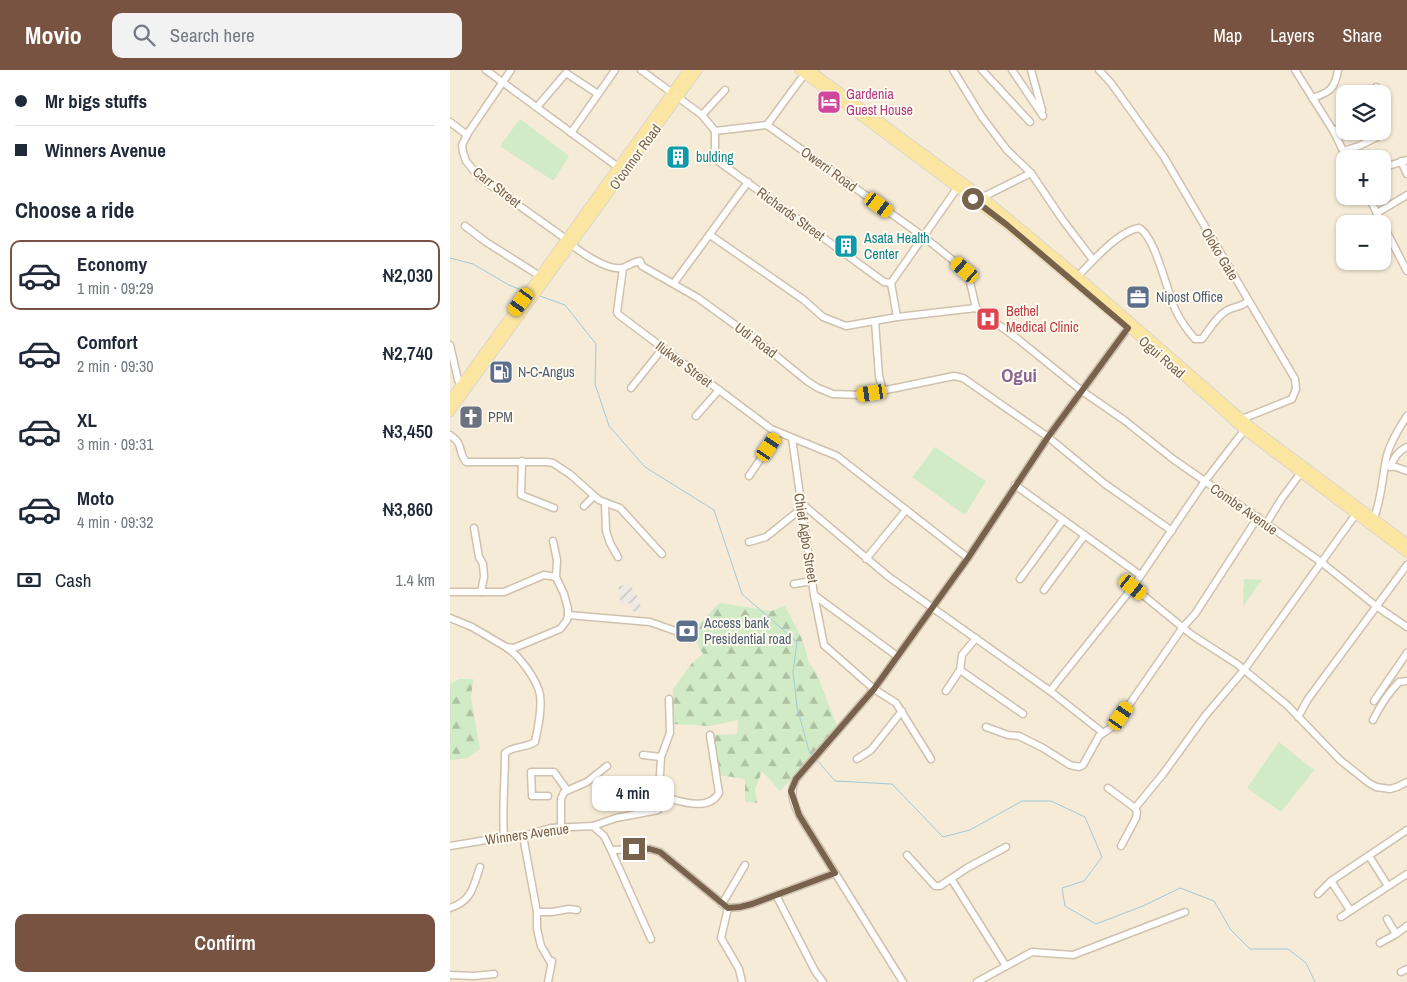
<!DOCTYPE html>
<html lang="en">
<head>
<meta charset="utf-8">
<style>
	:root { --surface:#fff; --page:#f2f2f3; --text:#1f2937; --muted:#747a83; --line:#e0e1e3; --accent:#795341 }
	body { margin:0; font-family:"Archivo Narrow",sans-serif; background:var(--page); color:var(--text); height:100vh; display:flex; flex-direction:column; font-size:19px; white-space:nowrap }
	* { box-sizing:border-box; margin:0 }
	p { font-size:16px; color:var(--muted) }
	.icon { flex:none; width:28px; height:28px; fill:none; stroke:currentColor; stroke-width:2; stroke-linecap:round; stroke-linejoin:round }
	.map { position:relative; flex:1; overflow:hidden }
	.drawer { display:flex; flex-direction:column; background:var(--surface); width:450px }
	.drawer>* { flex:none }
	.banner { display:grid; align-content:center; height:110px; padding:0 15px; background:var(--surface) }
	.tools { position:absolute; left:886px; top:15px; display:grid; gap:10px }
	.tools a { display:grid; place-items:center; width:55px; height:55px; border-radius:10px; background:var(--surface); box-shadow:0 1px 4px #0004; font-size:25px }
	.end { position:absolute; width:22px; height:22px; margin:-11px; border:6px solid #78624c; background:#fff; box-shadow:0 0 0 2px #fff }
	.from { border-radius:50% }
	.bubble { position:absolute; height:35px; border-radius:10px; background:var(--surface); box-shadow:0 1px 4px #0004; font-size:16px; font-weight:600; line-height:35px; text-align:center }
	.car { position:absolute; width:15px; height:30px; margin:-15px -8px; border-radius:6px; box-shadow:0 0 4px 1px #0007; background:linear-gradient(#f5c518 24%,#345 0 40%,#f5c518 0 76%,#345 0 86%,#f5c518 0) }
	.banner b { display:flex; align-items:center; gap:18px; height:48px; font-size:19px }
	.banner b+b { border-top:1px solid var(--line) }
	.banner i { width:12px; height:12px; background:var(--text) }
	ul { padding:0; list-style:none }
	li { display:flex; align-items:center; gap:15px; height:70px; margin:0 10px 8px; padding:0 5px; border:2px solid transparent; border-radius:10px }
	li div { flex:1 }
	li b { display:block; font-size:19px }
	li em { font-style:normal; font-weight:600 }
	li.active { border-color:var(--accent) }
	li>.icon { width:45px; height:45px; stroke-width:1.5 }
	h2 { padding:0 15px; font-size:22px; line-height:60px }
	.pay { display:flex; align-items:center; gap:12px; height:55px; padding:0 15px; font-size:19px }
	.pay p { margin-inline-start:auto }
	.action { display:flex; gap:10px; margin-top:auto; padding:10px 15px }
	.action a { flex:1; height:58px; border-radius:10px; background:var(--accent); color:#fff; font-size:20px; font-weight:600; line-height:58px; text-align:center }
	header { display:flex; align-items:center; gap:30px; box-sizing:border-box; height:70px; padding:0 25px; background:var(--accent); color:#fff }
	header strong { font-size:24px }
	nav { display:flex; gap:28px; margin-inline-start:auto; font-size:18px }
	.search { width:350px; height:45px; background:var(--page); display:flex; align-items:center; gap:12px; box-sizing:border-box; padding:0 18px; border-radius:10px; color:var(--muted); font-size:19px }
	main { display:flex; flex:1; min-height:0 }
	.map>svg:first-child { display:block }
	.residential { fill:#f5ebd7; fill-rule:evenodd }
	.industrial { fill:url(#industrial-furrows) }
	.forest { fill:url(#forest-firs) }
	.pitch { fill:#d0ebc6 }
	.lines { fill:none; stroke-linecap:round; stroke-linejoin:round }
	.stream { stroke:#a2c9d9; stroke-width:1 }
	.minor-casing { stroke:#cfc1ae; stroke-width:9 }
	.major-casing { stroke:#dcd6d0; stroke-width:10 }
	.minor { stroke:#fff; stroke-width:6 }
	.major { stroke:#fbe6a1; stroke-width:8 }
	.route { stroke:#78624c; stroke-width:6 }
	.labels { text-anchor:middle; stroke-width:4; stroke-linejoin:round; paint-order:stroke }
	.hotel-label { font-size:14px; fill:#b23c85; stroke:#fffbef; text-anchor:start }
	.street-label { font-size:14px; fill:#78624c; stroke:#fffbef }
	.culture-label { font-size:14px; fill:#0d838f; stroke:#fffbef; text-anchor:start }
	.service-label { font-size:14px; fill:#4e5e75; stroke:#fffbef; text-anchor:start }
	.health-label { font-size:14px; fill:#be3a42; stroke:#fffbef; text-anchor:start }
	.worship-label { font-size:14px; fill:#5b616d; stroke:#fffbef; text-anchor:start }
	.district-label { font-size:19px; font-weight:bold; fill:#8b6494; stroke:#fffbef }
</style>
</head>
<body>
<header>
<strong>Movio</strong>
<div class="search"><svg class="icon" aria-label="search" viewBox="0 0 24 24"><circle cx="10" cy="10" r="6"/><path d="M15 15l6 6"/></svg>Search here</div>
<nav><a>Map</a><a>Layers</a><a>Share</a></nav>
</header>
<main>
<section class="drawer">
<div class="banner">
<b><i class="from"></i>Mr bigs stuffs</b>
<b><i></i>Winners Avenue</b>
</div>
<h2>Choose a ride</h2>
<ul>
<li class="active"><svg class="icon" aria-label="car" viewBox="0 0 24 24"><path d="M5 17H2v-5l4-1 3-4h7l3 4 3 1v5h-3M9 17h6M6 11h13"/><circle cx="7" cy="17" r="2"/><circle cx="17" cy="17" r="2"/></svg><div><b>Economy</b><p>1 min · 09:29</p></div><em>₦2,030</em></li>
<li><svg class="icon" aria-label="car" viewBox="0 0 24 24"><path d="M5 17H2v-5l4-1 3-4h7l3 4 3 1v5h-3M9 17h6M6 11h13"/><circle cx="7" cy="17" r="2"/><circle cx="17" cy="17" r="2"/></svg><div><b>Comfort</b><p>2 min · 09:30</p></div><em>₦2,740</em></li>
<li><svg class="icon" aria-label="car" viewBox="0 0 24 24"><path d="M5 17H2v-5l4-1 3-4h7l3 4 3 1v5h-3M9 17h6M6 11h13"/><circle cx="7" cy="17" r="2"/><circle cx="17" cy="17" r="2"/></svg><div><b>XL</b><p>3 min · 09:31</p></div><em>₦3,450</em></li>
<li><svg class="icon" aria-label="car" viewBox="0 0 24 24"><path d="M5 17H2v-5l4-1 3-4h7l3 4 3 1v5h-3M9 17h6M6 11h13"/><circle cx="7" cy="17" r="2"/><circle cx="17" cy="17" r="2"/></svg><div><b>Moto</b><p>4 min · 09:32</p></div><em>₦3,860</em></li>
</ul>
<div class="pay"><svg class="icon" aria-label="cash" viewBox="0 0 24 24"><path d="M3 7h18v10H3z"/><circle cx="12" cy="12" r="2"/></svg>Cash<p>1.4 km</p></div>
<div class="action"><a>Confirm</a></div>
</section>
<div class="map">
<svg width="957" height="912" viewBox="0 0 957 912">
	<defs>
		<pattern id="industrial-furrows" width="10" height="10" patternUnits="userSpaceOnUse" patternTransform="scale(1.25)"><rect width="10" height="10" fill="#eee9e2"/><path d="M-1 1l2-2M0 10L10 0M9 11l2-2" fill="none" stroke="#c6c0b9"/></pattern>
		<pattern id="forest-firs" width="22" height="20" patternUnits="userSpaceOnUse" patternTransform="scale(1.25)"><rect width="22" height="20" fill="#d0ebc6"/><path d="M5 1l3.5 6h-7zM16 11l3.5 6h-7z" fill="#aec2a3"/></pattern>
	</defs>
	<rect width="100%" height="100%" fill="#fdf8e9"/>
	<path class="residential" d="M0,0H957V912H0ZM895,24H932V61H895ZM895,89H932V126H895ZM895,154H932V191H895Z"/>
	<polygon class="industrial" points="179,513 189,529 192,542 182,541 180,533 172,535 168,524 170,522 168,517"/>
	<g class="forest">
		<polygon points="794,509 812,510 793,536"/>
		<polygon points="269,533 321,541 335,536 351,567 357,584 358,592 366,602 387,656 330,721 312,701 305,719 307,733 295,732 295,709 269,705 264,665 287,664 288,650 259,656 223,654 223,619 242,593 253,584 241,563"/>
		<polygon points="9,609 23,609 21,628 30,679 18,688 0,690 0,614"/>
	</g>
	<g class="pitch">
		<polygon points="70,49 119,86 104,110 102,110 50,76"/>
		<polygon points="485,377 536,411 515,445 462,407"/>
		<polygon points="829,672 864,700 831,742 797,718"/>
	</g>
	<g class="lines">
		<g class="stream">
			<polyline points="0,188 23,194 59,215 74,221"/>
			<polyline points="87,225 115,235 146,274 145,314 159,356 195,397 264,440 292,524 347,572 343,602 347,637 359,681 362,685"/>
			<polyline points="366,689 385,711 442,714 493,767 520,760 572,731 601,731 635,747 652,787 634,811 612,818 615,836 646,854 693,836 730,818 764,831 781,860 800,879 838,879 856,893 865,912"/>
		</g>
		<g class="minor-casing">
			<g id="minor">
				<polyline points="36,0 172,100"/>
				<path d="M61,0L18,63L12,75L13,82L16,91L29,107L116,169C126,180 157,201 172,198C178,196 183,192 190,191L192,196L248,228L313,275L357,311L368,318L383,324L412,325L504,306L513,308L598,367L655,414L722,461"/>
				<polyline points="191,0 252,45 265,61"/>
				<polyline points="503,0 532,47 557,80 581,103 612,149 643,190"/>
				<polyline points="532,0 580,52"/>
				<polyline points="562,0 593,46"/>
				<polyline points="581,0 592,40"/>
				<polyline points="649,0 661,13 714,87 845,309 846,319 842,329 792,349"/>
				<polyline points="845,0 884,62 897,89"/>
				<polyline points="921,24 926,17"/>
				<path d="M862,28C879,23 885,19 888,0"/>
				<polyline points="87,37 116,3 148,24"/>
				<polyline points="252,45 275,20"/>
				<polyline points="0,52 17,65"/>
				<polyline points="317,55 356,2"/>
				<polyline points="265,61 317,55 474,167 515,200 520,212 526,238 569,270 632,321 674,350 723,389 871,492 926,536 957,557"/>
				<polyline points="265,61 265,84 268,91 434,212 441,213"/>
				<polyline points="884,62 895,52"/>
				<polyline points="121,63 165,0"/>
				<polyline points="893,81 909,76 927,67"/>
				<polyline points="951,91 957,104"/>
				<polyline points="932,98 957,90"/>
				<polyline points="918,126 957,201"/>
				<polyline points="533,127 581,103"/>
				<polyline points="927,143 957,125"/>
				<polyline points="15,156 36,172 90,206"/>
				<polyline points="260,165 354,230 373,247 396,256 447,247 526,238"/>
				<polyline points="173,198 167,242 169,245 321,359 387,386 518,488"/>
				<path d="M625,209C640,194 668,161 689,158C705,166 717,221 725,239C730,250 737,260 745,269H752C760,259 765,248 776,241C784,236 790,238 798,231"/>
				<polyline points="224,213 298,112"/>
				<polyline points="441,213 510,114"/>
				<polyline points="441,213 447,247"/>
				<polyline points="425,251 429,306 433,321"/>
				<polyline points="0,275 8,310 11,316"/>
				<polyline points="181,318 213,278"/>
				<polyline points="246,346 269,320"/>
				<path d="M0,365C15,375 7,381 16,392H97L103,393L121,405L149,430L170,438L212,484"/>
				<polyline points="342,368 364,525 447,586"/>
				<polyline points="72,391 71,425 104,438"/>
				<polyline points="939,396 946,397 957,401"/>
				<path d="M940,397C944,388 948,381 957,377"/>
				<polyline points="299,406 328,363"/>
				<polyline points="565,415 690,505"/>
				<polyline points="155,433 156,461 160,473 168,487"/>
				<polyline points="351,433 439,507 600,621 652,662"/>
				<polyline points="134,436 144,426"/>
				<path d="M924,448C932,427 932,407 937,385C941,371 949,358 957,346"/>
				<polyline points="816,454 832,428 853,400"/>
				<polyline points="24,458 29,487 33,494 34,507 31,522"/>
				<polyline points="103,471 107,490 106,507 114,524 118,539 118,545"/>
				<polyline points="299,472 316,467 351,439"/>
				<polyline points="416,489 456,440"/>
				<polyline points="570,509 613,450"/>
				<polyline points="344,514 362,511"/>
				<polyline points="683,517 742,565 787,594 837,635 890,690 919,713 926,717 940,719 947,717 957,712"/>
				<polyline points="594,520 635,465"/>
				<polyline points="0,522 54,522 94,505 106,507"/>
				<polyline points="364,525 374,575 424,619 446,633 481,689"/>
				<polyline points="0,548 22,557 56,577 64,578 110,559 117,550 118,545 200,552 231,563"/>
				<polyline points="510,600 573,644"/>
				<polyline points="496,621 510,600 512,585 526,568"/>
				<polyline points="600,621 683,517 755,411 796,358"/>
				<polyline points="924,631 957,583"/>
				<polyline points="848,647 858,629 957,495"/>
				<path d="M923,650C930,636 938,623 949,612L957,611"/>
				<polyline points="536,657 558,665 569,666 593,678 620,695 629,697 633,695 649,666 665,655 733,557 745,544 808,447"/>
				<polyline points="193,685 211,687"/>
				<polyline points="407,689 421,680 452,641"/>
				<polyline points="658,718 685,738 687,742 686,748 671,776"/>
				<polyline points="98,726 82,726 81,702 104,702 117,720"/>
				<path d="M210,726C227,730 258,743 269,723L260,665"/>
				<polyline points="685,738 713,704 755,646 794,600 906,444"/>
				<polyline points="143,756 166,748 208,740 211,687 220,663 219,629"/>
				<polyline points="111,758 111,729 114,722 137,712 157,696"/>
				<polyline points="73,766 87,842 87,859 91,876 101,893"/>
				<path d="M54,767C52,739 55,711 55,683C63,676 76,678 85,672C88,658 92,640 90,625C88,611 69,585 57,578"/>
				<polyline points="0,776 54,767 73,766 101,758 143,756 154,766 161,780 200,779 210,782 278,838 290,837 302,834 385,803"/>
				<polyline points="161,780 201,869"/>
				<polyline points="457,785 485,816 490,816 517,798 556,777"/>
				<polyline points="919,786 938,816"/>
				<polyline points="502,810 556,896"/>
				<polyline points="881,811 900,840"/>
				<polyline points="868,824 881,811 957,760"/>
				<polyline points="326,825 365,901 373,912"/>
				<polyline points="272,834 295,795"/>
				<path d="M0,838C22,831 23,817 30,797"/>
				<polyline points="278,838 271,868 289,899 292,912"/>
				<polyline points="87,842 102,842 119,839 127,840"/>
				<polyline points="891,847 957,804"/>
				<polyline points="937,849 946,864"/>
				<polyline points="930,873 946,864 957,856"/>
				<polyline points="951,902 957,899"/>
				<polyline points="0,905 24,906 44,904"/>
				<polyline points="98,912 102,891"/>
				<path d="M453,912L349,745C343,731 339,724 346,709L424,619L518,488L598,367L681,254"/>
				<polyline points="527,912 582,882 623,885 735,842"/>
			</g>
		</g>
		<g class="major-casing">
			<g id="major">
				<polyline points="349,0 557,155 690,267 794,360 957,483"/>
				<polyline points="360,0 533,127 628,206 799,355 957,473"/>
				<polyline points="0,330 238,0"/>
				<polyline points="0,342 248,0"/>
			</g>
		</g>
		<use href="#minor" class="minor"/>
		<use href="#major" class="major"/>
	</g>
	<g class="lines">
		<polyline class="route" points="184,779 200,779 210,782 278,838 290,837 302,834 385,803 349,745 341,721 346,709 424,619 518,488 598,367 678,258 557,155 523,129"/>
	</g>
	<defs>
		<g id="hotel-square" transform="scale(1.25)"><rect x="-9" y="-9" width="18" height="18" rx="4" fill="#d1479c" stroke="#fffbef"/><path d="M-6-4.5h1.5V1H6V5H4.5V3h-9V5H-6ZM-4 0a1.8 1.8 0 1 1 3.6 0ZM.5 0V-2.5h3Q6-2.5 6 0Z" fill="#fff"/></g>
		<g id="building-square" transform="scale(1.25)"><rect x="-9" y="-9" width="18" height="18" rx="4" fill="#0f9aa8" stroke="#fffbef"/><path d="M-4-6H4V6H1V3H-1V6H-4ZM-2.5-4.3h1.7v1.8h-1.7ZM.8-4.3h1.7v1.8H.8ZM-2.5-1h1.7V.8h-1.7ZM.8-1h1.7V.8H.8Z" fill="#fff"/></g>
		<g id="office-square" transform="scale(1.25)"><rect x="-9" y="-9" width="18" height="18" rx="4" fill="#5c6f8a" stroke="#fffbef"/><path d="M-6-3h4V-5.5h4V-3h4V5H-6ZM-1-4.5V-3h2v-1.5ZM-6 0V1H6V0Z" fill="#fff"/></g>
		<g id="hospital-square" transform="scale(1.25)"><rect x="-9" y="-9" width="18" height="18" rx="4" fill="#e0444e" stroke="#fffbef"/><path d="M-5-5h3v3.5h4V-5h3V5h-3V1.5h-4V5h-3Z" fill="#fff"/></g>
		<g id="fuel-square" transform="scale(1.25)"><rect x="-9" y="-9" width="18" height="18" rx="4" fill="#5c6f8a" stroke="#fffbef"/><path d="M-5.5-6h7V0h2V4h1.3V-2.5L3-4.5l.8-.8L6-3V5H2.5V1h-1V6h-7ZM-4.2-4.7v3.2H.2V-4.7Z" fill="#fff"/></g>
		<g id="church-square" transform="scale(1.25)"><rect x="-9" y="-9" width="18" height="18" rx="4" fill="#6b7280" stroke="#fffbef"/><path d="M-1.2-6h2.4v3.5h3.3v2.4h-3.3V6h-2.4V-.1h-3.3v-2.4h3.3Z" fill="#fff"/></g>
		<g id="bank-square" transform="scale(1.25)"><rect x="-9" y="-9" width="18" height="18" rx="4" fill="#5c6f8a" stroke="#fffbef"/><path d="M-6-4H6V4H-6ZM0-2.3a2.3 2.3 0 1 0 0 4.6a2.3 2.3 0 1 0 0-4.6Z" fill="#fff"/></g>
	</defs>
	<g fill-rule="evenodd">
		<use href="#hotel-square" x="379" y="32"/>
		<use href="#building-square" x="228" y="87"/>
		<use href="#building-square" x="396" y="176"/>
		<use href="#office-square" x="688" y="227"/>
		<use href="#hospital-square" x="538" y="249"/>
		<use href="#fuel-square" x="51" y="302"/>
		<use href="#church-square" x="21" y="347"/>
		<use href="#bank-square" x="237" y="561"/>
	</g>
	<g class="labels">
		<g class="hotel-label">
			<text x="396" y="29">Gardenia<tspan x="396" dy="16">Guest House</tspan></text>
		</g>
		<g class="street-label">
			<text transform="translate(185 87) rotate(-54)" y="5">O'connor Road</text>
			<text transform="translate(379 99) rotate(36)" y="5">Owerri Road</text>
			<text transform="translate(47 117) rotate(38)" y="5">Carr Street</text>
			<text transform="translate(341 144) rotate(36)" y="5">Richards Street</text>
			<text transform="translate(770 184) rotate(59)" y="5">Oloko Gate</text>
			<text transform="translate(306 270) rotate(37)" y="5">Udi Road</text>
			<text transform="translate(712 287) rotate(41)" y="5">Ogui Road</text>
			<text transform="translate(234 294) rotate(37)" y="5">Ilukwe Street</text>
			<text transform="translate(794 439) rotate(35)" y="5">Combe Avenue</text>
			<text transform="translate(356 468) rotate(81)" y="5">Chief Agbo Street</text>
			<text transform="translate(77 764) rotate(-8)" y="5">Winners Avenue</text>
		</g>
		<g class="culture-label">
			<text x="246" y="92">bulding</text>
			<text x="414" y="173">Asata Health<tspan x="414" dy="16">Center</tspan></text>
		</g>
		<g class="service-label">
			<text x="706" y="232">Nipost Office</text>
			<text x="68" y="307">N-C-Angus</text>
			<text x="254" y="558">Access bank<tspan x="254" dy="16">Presidential road</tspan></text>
		</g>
		<g class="health-label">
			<text x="556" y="246">Bethel<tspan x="556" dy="16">Medical Clinic</tspan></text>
		</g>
		<g class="worship-label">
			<text x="38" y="352">PPM</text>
		</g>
		<g class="district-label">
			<text x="569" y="312">Ogui</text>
		</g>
	</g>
</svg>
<div class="tools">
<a><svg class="icon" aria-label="layers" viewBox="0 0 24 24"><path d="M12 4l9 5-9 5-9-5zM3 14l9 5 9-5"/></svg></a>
<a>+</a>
<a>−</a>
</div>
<i class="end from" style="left:523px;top:129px"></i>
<i class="end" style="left:184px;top:779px"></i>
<div class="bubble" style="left:142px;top:706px;width:82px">4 min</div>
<i class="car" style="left:429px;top:135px;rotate:126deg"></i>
<i class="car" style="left:515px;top:200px;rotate:311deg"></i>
<i class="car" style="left:71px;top:232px;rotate:216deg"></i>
<i class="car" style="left:422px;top:323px;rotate:261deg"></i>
<i class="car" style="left:319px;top:377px;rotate:34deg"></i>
<i class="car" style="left:683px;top:517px;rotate:129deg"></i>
<i class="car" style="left:671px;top:646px;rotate:35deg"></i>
</div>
</main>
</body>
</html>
